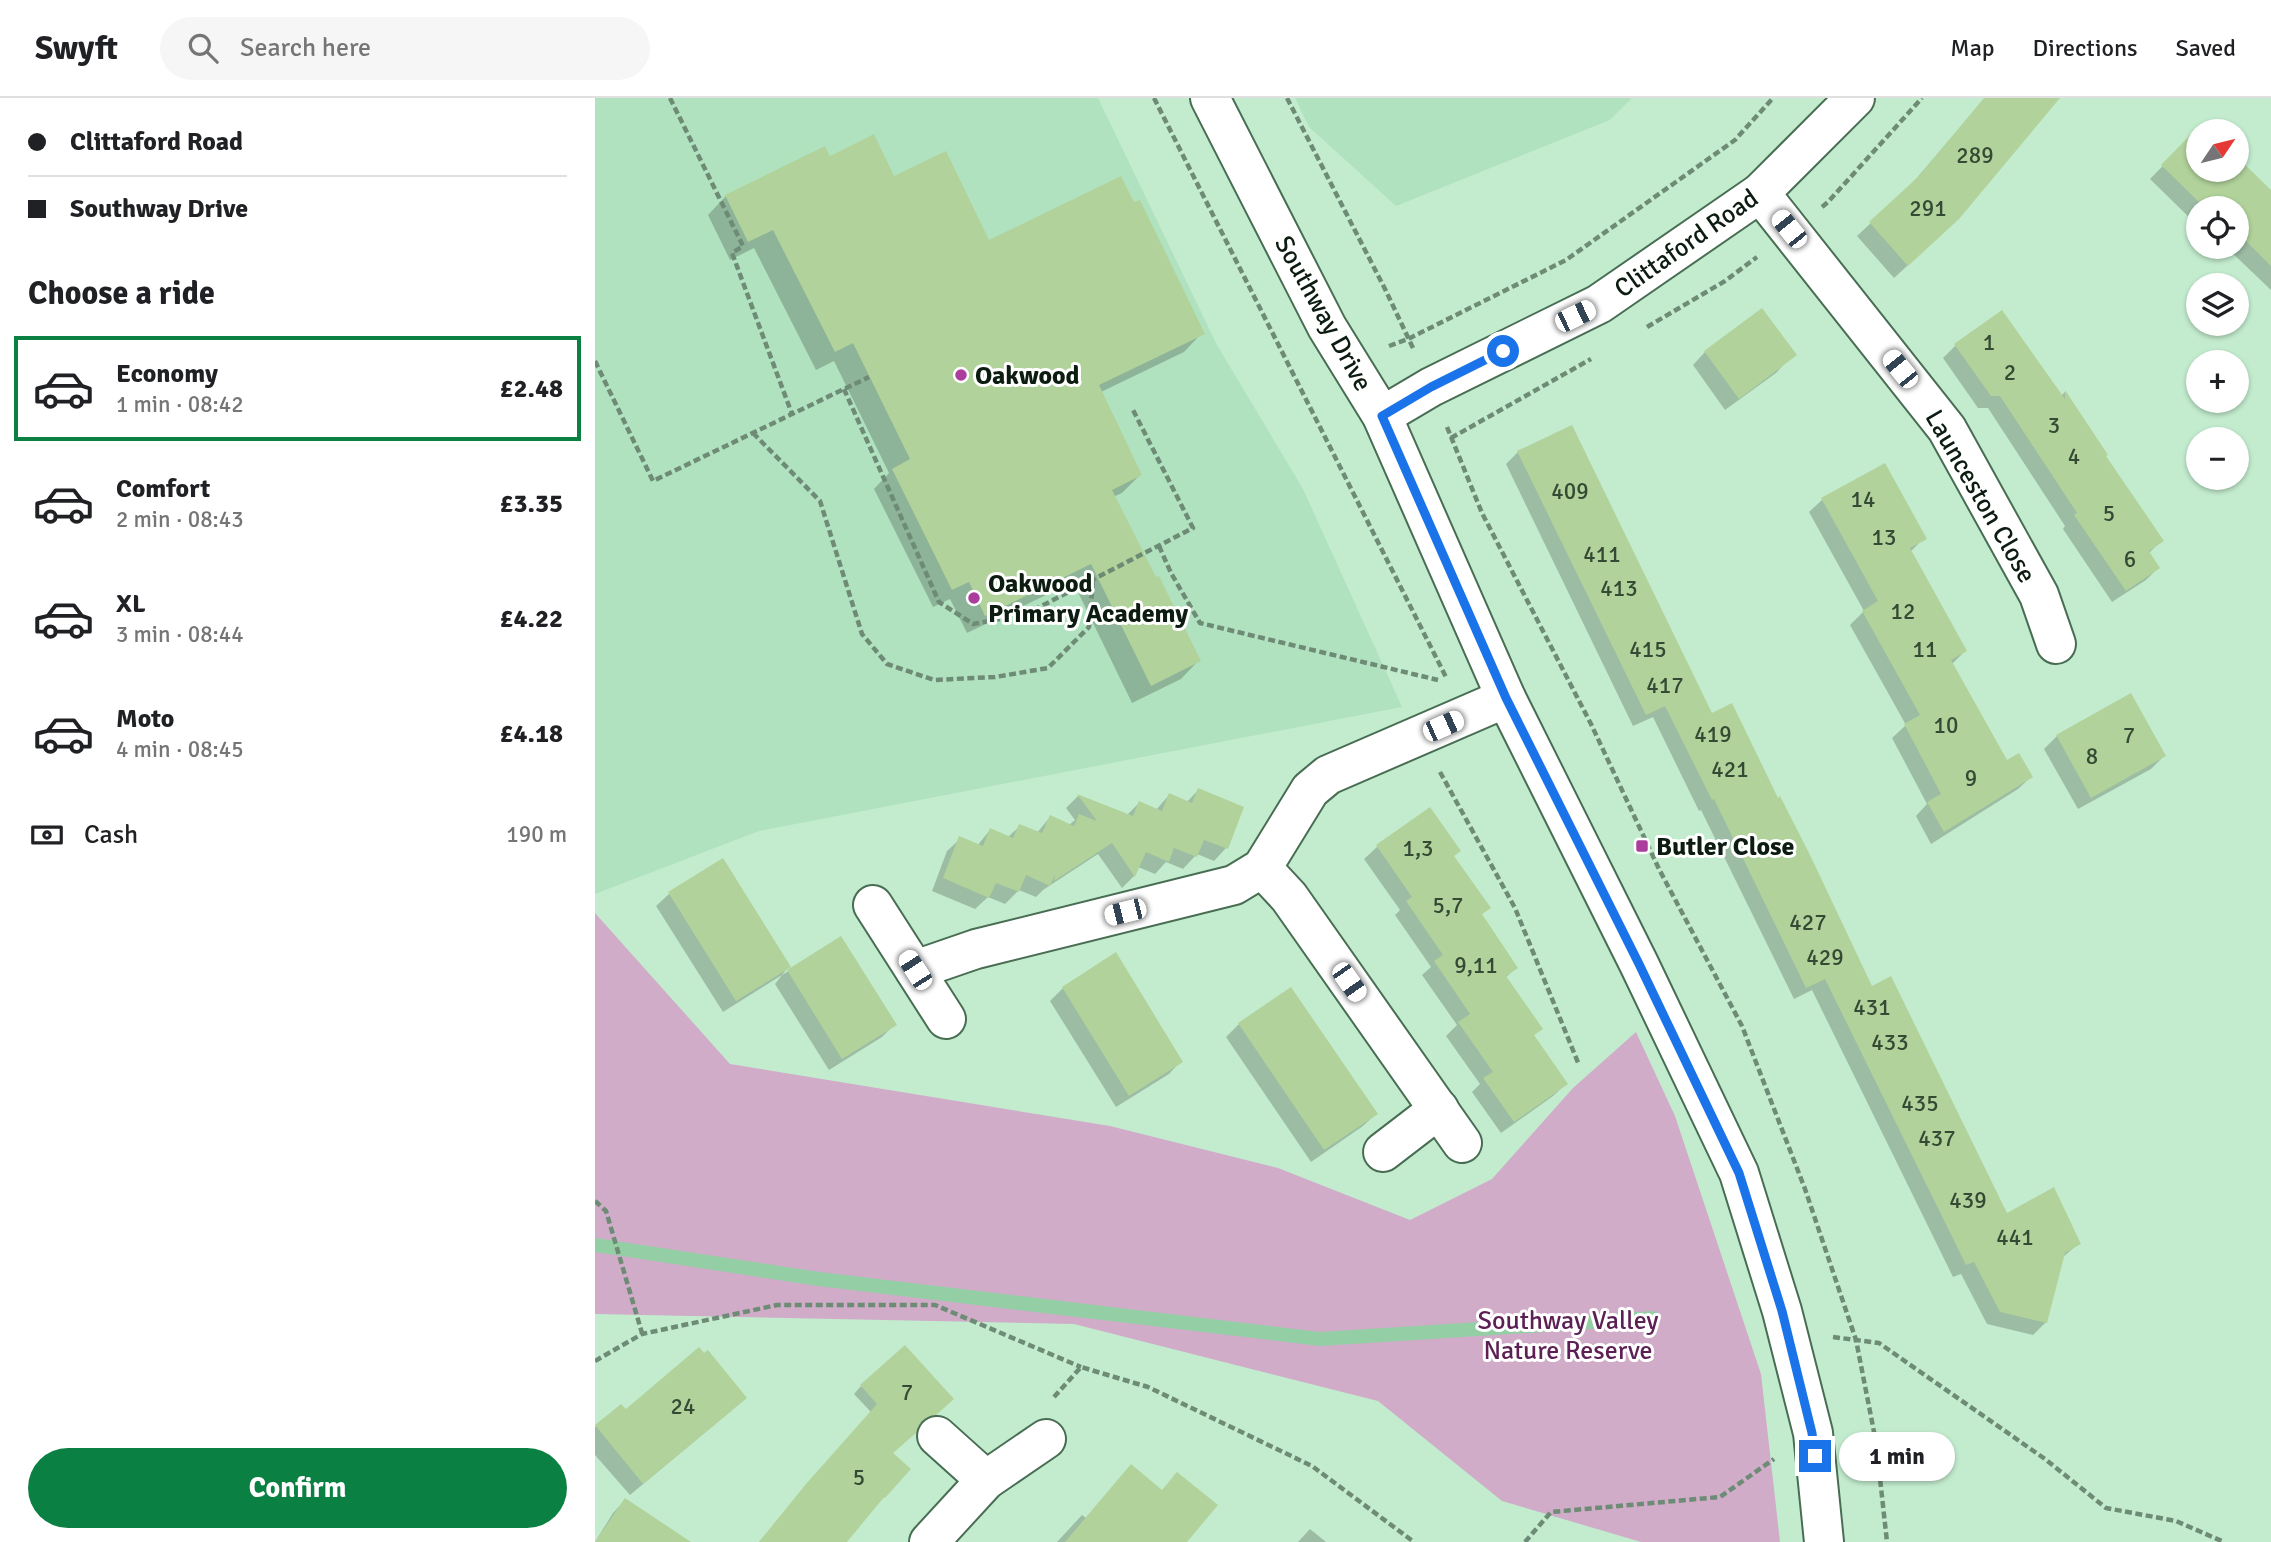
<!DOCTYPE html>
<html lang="en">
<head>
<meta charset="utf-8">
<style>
	:root { --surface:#fff; --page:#f6f6f6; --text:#202124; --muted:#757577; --line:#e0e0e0; --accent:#0b8043 }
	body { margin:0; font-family:Signika,sans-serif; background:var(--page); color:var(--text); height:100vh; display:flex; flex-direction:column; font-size:26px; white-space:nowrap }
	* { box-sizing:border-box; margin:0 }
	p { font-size:23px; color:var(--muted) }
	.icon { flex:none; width:38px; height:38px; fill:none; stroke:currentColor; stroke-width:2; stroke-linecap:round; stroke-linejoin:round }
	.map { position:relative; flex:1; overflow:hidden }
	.side { display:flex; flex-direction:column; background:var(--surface); width:595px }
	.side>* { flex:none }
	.top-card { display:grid; align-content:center; height:154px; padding:0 28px; background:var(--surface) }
	.needle { width:46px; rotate:55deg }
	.fabs { position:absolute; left:1591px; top:21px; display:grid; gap:14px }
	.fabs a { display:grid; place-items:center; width:63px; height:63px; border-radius:50%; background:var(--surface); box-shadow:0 2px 5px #0004; font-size:35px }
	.end { position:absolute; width:32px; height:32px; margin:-16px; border:9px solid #1a73e8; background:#fff; box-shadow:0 0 0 4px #fff }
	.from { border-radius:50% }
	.bubble { position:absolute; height:49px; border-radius:24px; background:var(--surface); box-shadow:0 2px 5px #0004; font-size:23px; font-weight:800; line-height:49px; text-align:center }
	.car { position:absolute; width:21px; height:42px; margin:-21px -10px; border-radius:9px; box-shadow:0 0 5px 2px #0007; background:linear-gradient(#fff 24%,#345 0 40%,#fff 0 76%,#345 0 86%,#fff 0) }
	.top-card b { display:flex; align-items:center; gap:24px; height:66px; font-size:26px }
	.top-card b+b { border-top:2px solid var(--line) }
	.top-card i { width:18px; height:18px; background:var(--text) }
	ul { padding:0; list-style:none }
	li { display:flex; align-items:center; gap:21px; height:105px; margin:0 14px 10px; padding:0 14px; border:4px solid transparent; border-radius:0px }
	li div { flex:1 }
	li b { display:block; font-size:26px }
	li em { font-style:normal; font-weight:800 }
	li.selected { border-color:var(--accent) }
	li>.icon { width:63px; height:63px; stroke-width:1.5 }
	h2 { padding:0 28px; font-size:32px; line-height:84px }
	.pay { display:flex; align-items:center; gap:18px; height:77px; padding:0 28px; font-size:26px }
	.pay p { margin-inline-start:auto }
	.cta { display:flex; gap:14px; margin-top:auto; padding:14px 28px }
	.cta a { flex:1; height:80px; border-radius:42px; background:var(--accent); color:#fff; font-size:28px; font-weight:800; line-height:80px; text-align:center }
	header { display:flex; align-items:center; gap:42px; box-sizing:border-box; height:98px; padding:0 35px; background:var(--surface); border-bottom:2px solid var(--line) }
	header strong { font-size:33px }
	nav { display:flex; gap:38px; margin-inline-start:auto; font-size:24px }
	.search { width:490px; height:63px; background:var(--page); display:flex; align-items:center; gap:18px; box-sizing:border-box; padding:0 24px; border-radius:38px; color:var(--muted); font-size:26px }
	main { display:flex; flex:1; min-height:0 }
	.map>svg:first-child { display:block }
	.built { fill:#b1e2bf }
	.green { fill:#d0acc9 }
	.shadow { fill:#0003 }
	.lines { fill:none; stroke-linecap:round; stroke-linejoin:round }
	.stream { stroke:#94cea5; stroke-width:14 }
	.building { fill:#b1d29b }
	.minor-casing { stroke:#486d53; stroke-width:42 }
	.path { stroke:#6e8b76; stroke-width:4.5; stroke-dasharray:7 3.5; stroke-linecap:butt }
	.minor { stroke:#fff; stroke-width:38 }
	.route { stroke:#1a73e8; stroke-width:9 }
	.poi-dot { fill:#ab3e9d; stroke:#fff; stroke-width:2.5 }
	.labels { text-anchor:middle; stroke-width:6; stroke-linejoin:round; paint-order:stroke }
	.number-label { font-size:23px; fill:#354a34 }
	.street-label { font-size:26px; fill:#0c1c11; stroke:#fff }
	.poi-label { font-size:26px; font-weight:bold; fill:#0c1c11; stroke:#fff; text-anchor:start }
	.park-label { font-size:26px; fill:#5d2055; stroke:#fff }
</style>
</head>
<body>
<header>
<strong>Swyft</strong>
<div class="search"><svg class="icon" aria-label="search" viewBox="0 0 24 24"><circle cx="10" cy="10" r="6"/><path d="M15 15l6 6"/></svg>Search here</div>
<nav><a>Map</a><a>Directions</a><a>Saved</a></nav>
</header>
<main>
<section class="side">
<div class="top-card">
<b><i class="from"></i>Clittaford Road</b>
<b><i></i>Southway Drive</b>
</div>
<h2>Choose a ride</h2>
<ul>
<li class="selected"><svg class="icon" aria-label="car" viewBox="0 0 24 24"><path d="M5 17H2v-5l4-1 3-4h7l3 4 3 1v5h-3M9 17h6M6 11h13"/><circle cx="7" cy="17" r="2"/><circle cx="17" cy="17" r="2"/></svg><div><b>Economy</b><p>1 min · 08:42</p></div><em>£2.48</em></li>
<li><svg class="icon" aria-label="car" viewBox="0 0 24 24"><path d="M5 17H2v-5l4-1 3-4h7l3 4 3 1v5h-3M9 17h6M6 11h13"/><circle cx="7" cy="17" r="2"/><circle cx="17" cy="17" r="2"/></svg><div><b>Comfort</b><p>2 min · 08:43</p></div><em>£3.35</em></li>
<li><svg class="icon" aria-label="car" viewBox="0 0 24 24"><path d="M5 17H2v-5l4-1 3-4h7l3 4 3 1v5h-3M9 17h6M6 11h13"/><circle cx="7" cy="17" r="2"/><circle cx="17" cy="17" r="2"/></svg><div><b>XL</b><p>3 min · 08:44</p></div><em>£4.22</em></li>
<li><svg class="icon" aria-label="car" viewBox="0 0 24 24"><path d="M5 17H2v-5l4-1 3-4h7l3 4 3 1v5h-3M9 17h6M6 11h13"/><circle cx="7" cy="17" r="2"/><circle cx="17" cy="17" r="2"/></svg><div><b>Moto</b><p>4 min · 08:45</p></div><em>£4.18</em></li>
</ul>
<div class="pay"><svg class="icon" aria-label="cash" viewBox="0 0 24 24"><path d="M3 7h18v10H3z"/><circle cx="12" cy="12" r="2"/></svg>Cash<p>190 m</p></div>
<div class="cta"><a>Confirm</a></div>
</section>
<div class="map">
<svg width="1676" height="1444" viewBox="0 0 1676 1444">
	<rect width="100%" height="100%" fill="#c3ecce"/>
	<g class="built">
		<polygon points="0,0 503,0 622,247 708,391 807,609 164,733 0,796"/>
		<polygon points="700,0 1037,0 1015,22 801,108 714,29"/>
	</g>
	<polygon class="green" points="0,815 135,966 515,1028 683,1070 815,1122 897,1081 978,990 1041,934 1080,1018 1166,1276 1185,1444 1046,1444 907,1403 783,1303 479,1226 0,1216"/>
	<g class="shadow">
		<polygon points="1390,0 1464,0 1349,134 1299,180 1262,138 1315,88"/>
		<polygon points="1607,28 1613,33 1603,33 1603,72 1642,72 1642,61 1676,95 1676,192 1631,149 1642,149 1642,110 1603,110 1603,128 1555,81"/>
		<polygon points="234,60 298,80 393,144 607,235 589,254 506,294 545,377 527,395 518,399 604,562 586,581 537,605 478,484 372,535 355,501 338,509 279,391 294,375 239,263 221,272 159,150 135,162 113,117 131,98"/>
		<polygon points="1361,247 1466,298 1470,294 1511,356 1509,359 1566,443 1554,455 1563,470 1551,482 1517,504 1468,431 1470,428 1393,310 1383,310 1348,260"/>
		<polygon points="1110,254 1194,261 1181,275 1130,312 1098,267"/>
		<polygon points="923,354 1116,617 1412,1118 1484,1145 1467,1160 1451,1224 1438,1237 1392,1226 1366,1176 1358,1179 1217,892 1199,901 1106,712 1104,713 1058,619 1038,628 911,366"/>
		<polygon points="1227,402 1329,440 1315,454 1370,553 1357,566 1411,664 1436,679 1423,691 1336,746 1321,718 1332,706 1297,640 1311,627 1255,527 1269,513 1214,414"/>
		<polygon points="1462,638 1569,658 1556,671 1483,711 1449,651"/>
		<polygon points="603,692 631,750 619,763 602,756 588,771 571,764 560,776 543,769 539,778 527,790 503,756 448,792 441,799 424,792 410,806 393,799 380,811 337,793 352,753 365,741 382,748 395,732 412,740 425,728 442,735 455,719 474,727 480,722 471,710 483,698 532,717 544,705 561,712 574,697 592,704"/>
		<polygon points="835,712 858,759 893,810 885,818 921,870 910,880 945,931 938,938 971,986 958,998 906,1035 877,994 885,986 851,938 862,927 827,877 836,869 800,817 805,812 769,761 782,749"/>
		<polygon points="127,762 194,868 187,877 246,840 300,926 287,939 234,972 180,886 187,877 128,914 61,808 74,796"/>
		<polygon points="468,890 586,963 574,976 521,1009 455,903"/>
		<polygon points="644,926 781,1016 768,1028 716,1064 631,939"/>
		<polygon points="266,1288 349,1308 331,1324 325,1325 296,1356 314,1371 249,1444 164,1444 276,1314 259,1296"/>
		<polygon points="26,1308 30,1313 137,1312 35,1397 0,1357 0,1329"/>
		<polygon points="536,1368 590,1444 462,1444 487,1417 491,1420"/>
		<polygon points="30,1402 86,1444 0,1444 18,1415"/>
		<polygon points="715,1431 731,1444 703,1444"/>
	</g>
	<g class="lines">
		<polyline class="stream" points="0,1147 224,1181 725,1241 1058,1220"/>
	</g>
	<g class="building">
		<polygon points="1389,0 1465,0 1364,121 1313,168 1274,124 1324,78"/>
		<polygon points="1607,25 1615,33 1603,33 1603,72 1642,72 1642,59 1676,92 1676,168 1642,134 1642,110 1610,110 1566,67"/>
		<polygon points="279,36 299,78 351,53 394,142 526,78 539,104 545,102 610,236 504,287 547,377 517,392 561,479 564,478 606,563 556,588 496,466 390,518 374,484 357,492 297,371 315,361 258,245 240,254 178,132 153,144 130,97 230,48 235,58"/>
		<polygon points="1167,210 1202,257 1144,301 1109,253"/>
		<polygon points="1407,212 1470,301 1470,292 1513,357 1511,358 1569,443 1554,453 1565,470 1531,493 1479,417 1482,415 1405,298 1396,298 1359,246"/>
		<polygon points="977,327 1117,615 1137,605 1183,700 1185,698 1215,757 1277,888 1296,878 1412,1115 1459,1089 1486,1146 1470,1155 1452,1225 1405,1214 1379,1164 1371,1167 1230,881 1211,890 1119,701 1117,702 1070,608 1051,617 922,353"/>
		<polygon points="1290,365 1332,441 1315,450 1372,553 1356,562 1412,662 1424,655 1438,679 1349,734 1332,704 1346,696 1309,626 1325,617 1267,513 1283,503 1226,400"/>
		<polygon points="1536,595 1571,658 1496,700 1461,637"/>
		<polygon points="603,690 649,709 633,751 609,742 602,759 579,750 574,764 551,754 540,779 517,745 459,783 460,776 455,788 431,777 424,794 401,785 394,800 348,780 364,738 388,748 395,730 418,740 424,726 447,735 455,717 479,728 484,716 502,723 482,696 538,718 544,703 567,713 574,695 597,705"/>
		<polygon points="835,709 866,753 859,758 896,810 887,816 923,870 911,878 948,931 939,937 973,986 919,1024 888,980 898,974 863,924 875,916 839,863 848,857 811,803 817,799 781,747"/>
		<polygon points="128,760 196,869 141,903 73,794"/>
		<polygon points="246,838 302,927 247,961 192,872"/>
		<polygon points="521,854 588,964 534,998 467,889"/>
		<polygon points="696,889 783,1016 729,1052 643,925"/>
		<polygon points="310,1247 359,1301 341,1317 335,1318 326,1323 321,1335 298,1355 316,1371 290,1400 289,1399 252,1444 164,1444 211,1386 282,1306 265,1287"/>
		<polygon points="104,1249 109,1255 113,1252 152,1300 48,1386 0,1327 26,1306 31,1311"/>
		<polygon points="536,1366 567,1392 582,1374 623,1407 592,1444 470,1444"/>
		<polygon points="30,1400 96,1444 0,1444"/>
	</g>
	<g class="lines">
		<g class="minor-casing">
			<g id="minor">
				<polyline points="615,0 732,229 787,318 911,600 1044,866 1144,1075 1187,1213 1218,1335 1229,1444"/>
				<polyline points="1165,95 1352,331 1444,497 1461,546"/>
				<polyline points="787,318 836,289 1004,206 1165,95 1260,0"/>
				<polyline points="667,770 694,799 867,1045"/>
				<polyline points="278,807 351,921"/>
				<polyline points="320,872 381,851 639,787 667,770 715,692 733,677 911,600"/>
				<polyline points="788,1054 844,1011"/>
				<polyline points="342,1338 391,1382"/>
				<polyline points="334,1444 391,1382 451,1341"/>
			</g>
		</g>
		<g class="path">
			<polyline points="75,0 148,148 137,155 197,316"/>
			<polyline points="559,0 851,579"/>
			<polyline points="692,0 790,191 818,250"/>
			<polyline points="1227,109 1233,104 1327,0"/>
			<polyline points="1052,229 1130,183 1162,159"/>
			<polyline points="794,248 813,241 971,162 1140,42 1178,0"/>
			<polyline points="0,263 58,383 274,279"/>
			<polyline points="249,291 344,504 378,526 431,516 598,430 538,312"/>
			<polyline points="852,329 887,415 996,626 1064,771 1147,928 1210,1091 1261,1242 1281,1344 1292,1444"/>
			<polyline points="158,335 225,403 267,536 292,566 339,582 400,579 453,570 494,529 498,482"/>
			<polyline points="856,340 996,261"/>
			<polyline points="564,448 576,475 605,525 843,582"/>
			<polyline points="845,674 920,810 984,967"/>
			<polyline points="0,1103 11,1113 47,1235"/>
			<polyline points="1238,1239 1284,1245 1450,1361 1511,1410 1581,1423 1629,1444"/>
			<polyline points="0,1263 47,1236 182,1207 340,1207 486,1269"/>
			<polyline points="459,1299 486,1269 553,1289 717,1368 819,1444"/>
			<polyline points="930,1444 956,1414 1125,1399 1179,1361"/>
		</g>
		<use href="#minor" class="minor"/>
	</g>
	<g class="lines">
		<polyline class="route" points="908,253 836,289 787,318 911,600 1044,866 1144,1075 1187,1213 1217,1335 1220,1358"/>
	</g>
	<g class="poi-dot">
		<circle cx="366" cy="277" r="7"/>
		<circle cx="379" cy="500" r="7"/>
		<rect x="1040" y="741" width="14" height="14" rx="3.5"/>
	</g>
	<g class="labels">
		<g class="number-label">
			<text x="1380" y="65">289</text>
			<text x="1333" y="118">291</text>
			<text x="1394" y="252">1</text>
			<text x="1415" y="282">2</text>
			<text x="1459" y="335">3</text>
			<text x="1479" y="366">4</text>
			<text x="975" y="401">409</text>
			<text x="1268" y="409">14</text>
			<text x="1514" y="423">5</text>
			<text x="1289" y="447">13</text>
			<text x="1007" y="464">411</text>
			<text x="1535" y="469">6</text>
			<text x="1024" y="498">413</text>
			<text x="1308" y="521">12</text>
			<text x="1053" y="559">415</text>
			<text x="1330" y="559">11</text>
			<text x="1070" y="595">417</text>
			<text x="1351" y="635">10</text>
			<text x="1118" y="644">419</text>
			<text x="1534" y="645">7</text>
			<text x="1497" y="666">8</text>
			<text x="1135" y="679">421</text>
			<text x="1376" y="688">9</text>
			<text x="823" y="758">1,3</text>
			<text x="853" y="815">5,7</text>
			<text x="1213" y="832">427</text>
			<text x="1230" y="867">429</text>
			<text x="881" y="875">9,11</text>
			<text x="1277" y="917">431</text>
			<text x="1295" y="952">433</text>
			<text x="1325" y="1013">435</text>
			<text x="1342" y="1048">437</text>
			<text x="1373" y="1110">439</text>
			<text x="1420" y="1147">441</text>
			<text x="312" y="1302">7</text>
			<text x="88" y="1316">24</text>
			<text x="264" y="1387">5</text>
		</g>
		<g class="street-label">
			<text transform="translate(1091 145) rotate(-35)" y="9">Clittaford Road</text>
			<text transform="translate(729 215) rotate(61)" y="9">Southway Drive</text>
			<text transform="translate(1386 398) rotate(60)" y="9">Launceston Close</text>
		</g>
		<g class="poi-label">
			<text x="380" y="286">Oakwood</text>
			<text x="393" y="494">Oakwood<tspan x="393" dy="30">Primary Academy</tspan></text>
			<text x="1061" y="757">Butler Close</text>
		</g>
		<g class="park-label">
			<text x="973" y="1231">Southway Valley<tspan x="973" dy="30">Nature Reserve</tspan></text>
		</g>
	</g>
</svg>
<div class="fabs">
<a><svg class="needle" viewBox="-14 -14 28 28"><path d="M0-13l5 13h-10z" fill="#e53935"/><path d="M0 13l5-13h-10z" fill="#757577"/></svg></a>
<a><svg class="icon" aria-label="locate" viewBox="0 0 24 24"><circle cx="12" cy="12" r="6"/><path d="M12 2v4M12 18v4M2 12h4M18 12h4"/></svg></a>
<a><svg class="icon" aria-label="layers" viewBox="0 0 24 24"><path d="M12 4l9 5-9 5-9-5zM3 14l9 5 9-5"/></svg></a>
<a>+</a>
<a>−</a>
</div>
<i class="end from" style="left:908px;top:253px"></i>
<i class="end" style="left:1220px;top:1358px"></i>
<div class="bubble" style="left:1244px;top:1334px;width:116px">1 min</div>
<i class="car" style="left:1194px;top:131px;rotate:321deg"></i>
<i class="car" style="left:980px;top:218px;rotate:64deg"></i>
<i class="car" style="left:1305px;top:271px;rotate:321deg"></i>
<i class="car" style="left:848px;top:628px;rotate:66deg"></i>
<i class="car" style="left:530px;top:814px;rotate:256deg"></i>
<i class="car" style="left:320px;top:872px;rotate:327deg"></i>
<i class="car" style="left:754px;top:884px;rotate:145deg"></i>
</div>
</main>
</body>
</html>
